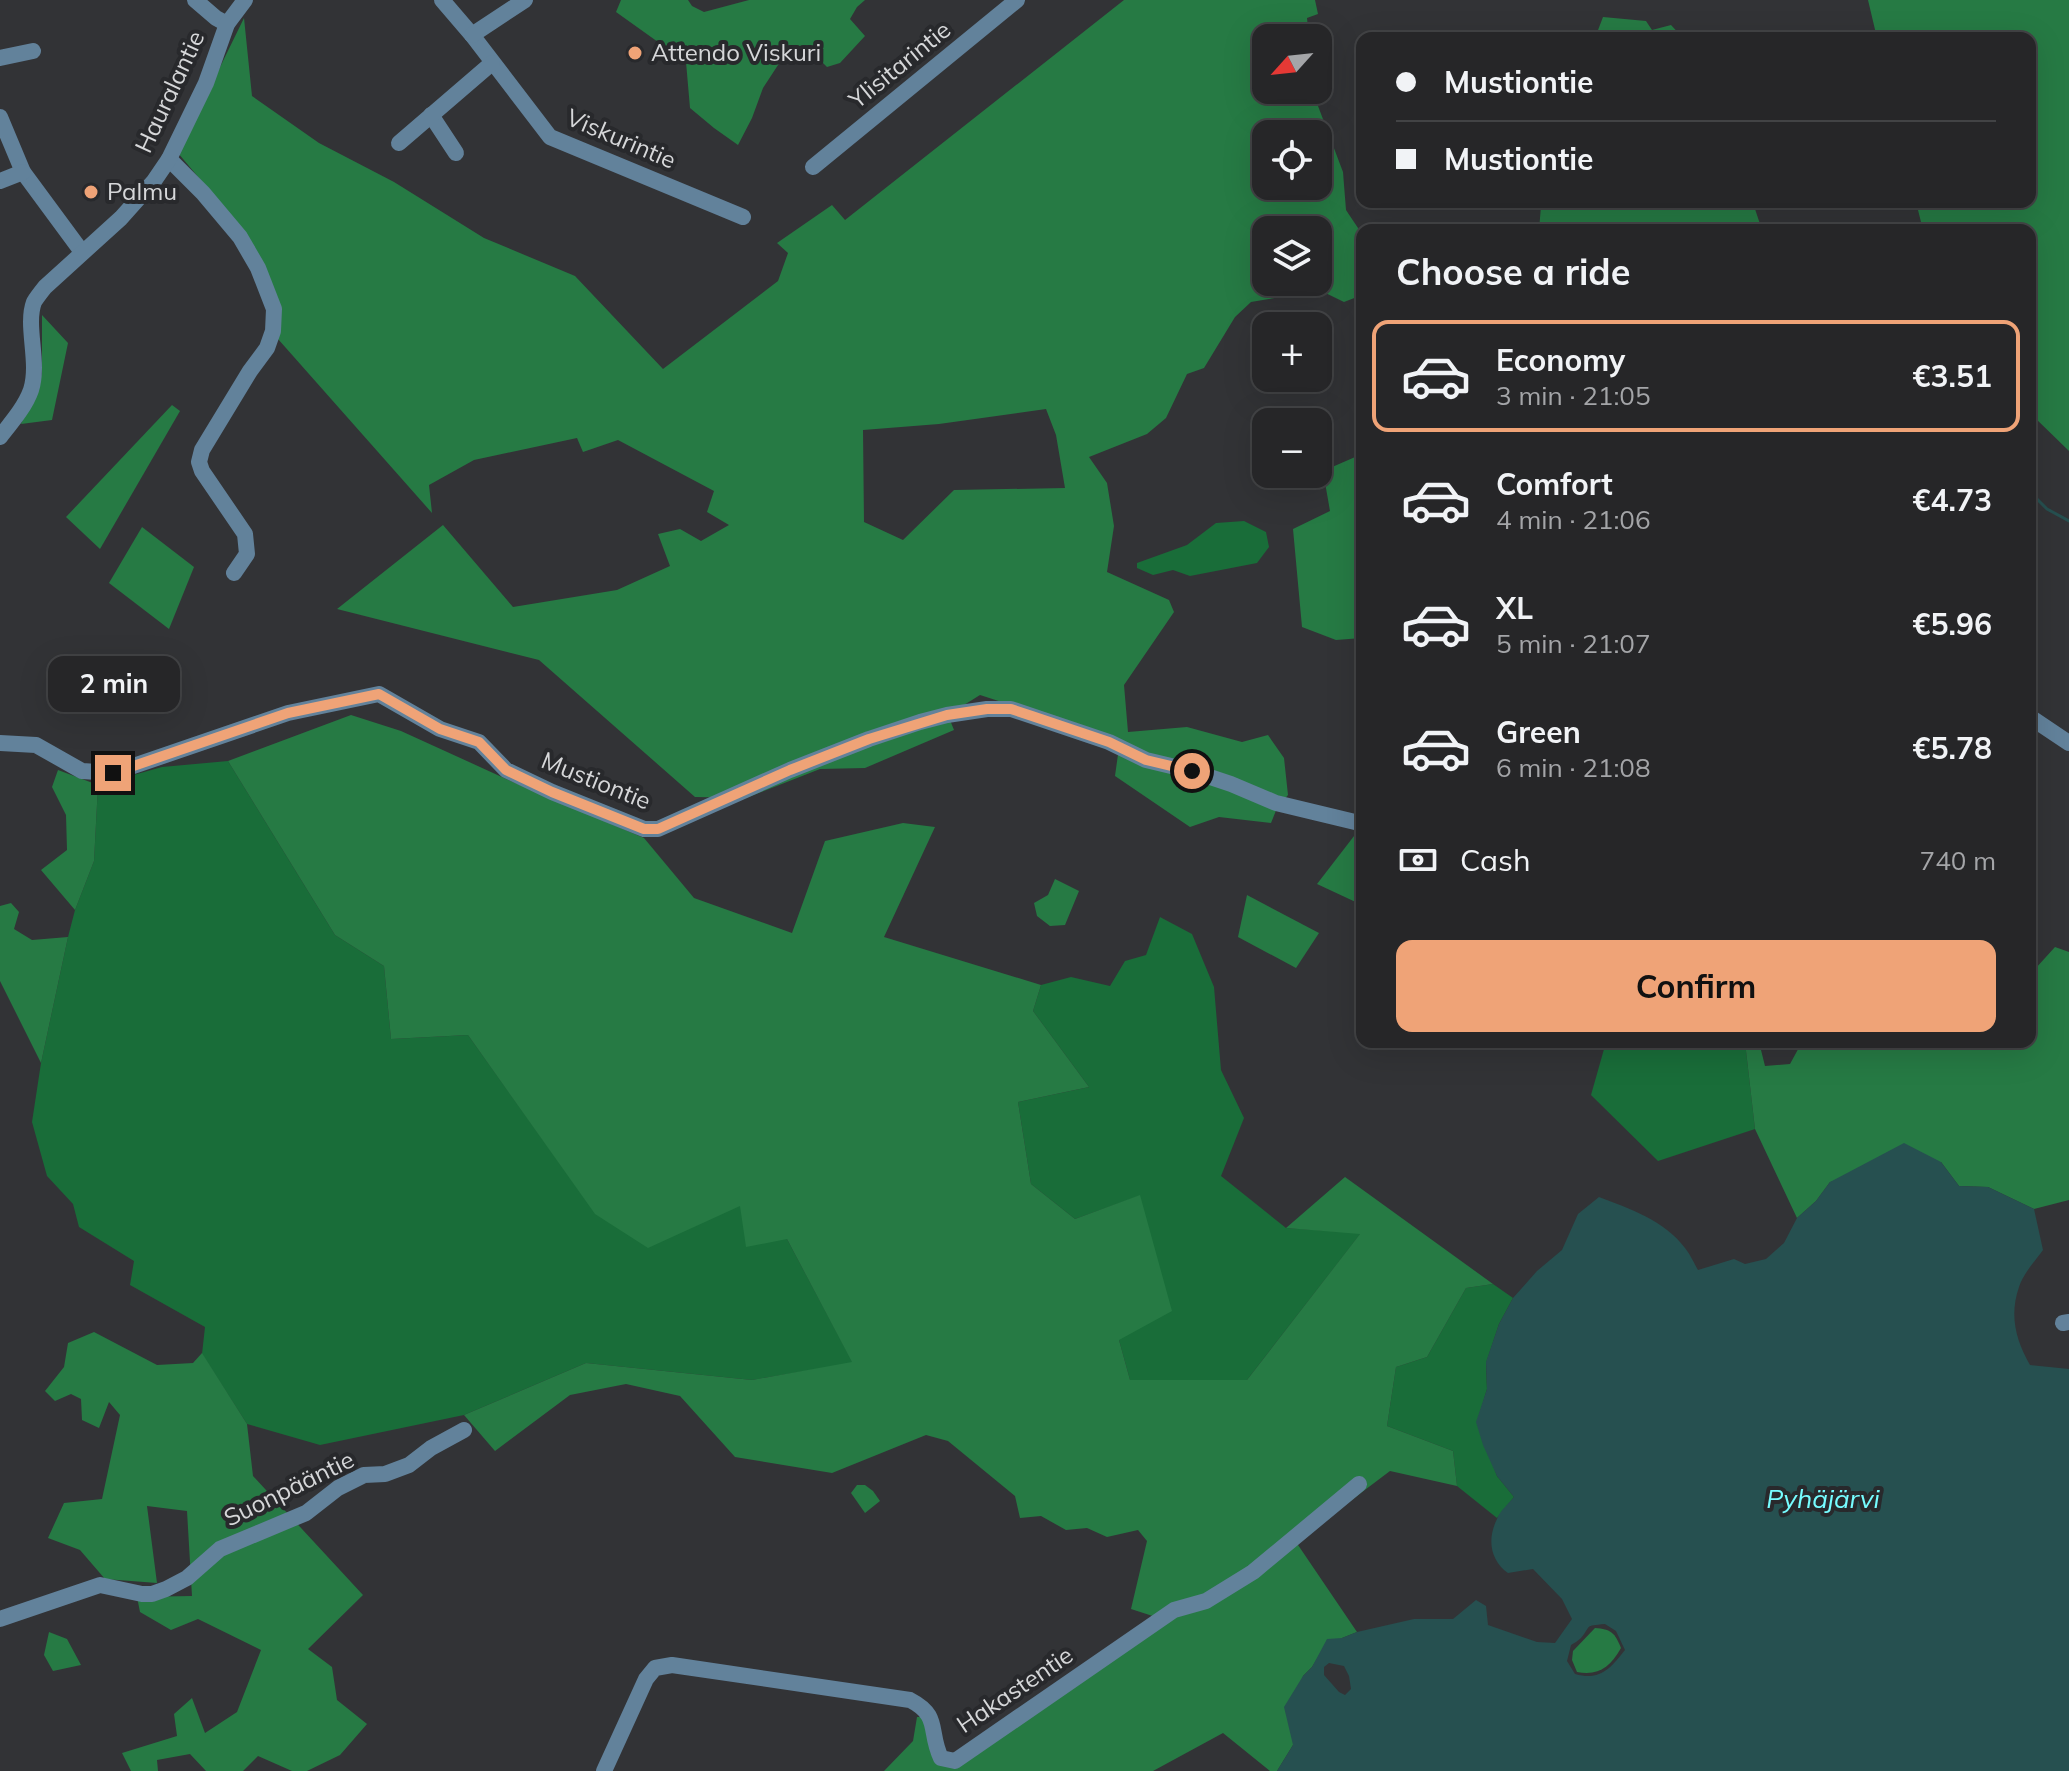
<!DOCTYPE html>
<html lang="en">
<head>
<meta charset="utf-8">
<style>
	:root { --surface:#262628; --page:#2e2e30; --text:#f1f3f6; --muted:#a4a5a8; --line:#424345; --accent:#efa377 }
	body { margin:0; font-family:Mulish,sans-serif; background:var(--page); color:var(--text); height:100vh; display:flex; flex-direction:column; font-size:30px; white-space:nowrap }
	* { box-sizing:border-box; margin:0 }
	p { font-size:26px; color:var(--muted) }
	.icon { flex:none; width:44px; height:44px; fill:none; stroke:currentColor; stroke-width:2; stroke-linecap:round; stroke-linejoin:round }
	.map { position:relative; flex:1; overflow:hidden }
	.sheet { position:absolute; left:1356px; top:224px; width:680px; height:824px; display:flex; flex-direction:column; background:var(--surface); border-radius:16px; box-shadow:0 8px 32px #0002,0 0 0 2px var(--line) }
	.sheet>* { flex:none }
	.guide { position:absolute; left:1356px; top:32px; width:680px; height:176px; border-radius:16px; box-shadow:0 8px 32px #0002,0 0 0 2px var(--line); display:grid; align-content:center; height:176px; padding:0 40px; background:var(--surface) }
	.needle { width:52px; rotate:243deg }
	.tools { position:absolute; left:1252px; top:24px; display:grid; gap:16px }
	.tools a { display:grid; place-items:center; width:80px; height:80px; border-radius:16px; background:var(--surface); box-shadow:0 8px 32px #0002,0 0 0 2px var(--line); font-size:40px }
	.end { position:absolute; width:36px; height:36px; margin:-18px; border:10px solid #efa377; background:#111; box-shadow:0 0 0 4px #111 }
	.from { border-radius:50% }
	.bubble { position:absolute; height:56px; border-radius:16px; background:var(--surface); box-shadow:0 8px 32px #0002,0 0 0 2px var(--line); font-size:26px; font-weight:700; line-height:56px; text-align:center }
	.guide b { display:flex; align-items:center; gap:28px; height:76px; font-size:30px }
	.guide b+b { border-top:2px solid var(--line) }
	.guide i { width:20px; height:20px; background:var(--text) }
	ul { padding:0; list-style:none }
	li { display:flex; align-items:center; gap:24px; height:112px; margin:0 16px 12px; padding:0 24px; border:4px solid transparent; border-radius:16px }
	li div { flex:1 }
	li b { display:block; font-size:30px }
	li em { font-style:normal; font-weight:700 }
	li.selected { border-color:var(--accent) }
	li>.icon { width:72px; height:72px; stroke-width:1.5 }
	h2 { padding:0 40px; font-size:36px; line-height:96px }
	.pay { display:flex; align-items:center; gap:20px; height:88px; padding:0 40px; font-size:30px }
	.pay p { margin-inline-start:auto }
	.cta { display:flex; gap:16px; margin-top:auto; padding:16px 40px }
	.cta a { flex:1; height:92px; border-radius:16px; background:var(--accent); color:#111; font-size:32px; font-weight:700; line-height:92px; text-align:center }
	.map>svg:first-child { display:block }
	.green { fill:#196d39 }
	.forest { fill:#267a44; fill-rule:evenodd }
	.water { fill:#265050; fill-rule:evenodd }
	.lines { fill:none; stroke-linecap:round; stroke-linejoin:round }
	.stream { stroke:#265050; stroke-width:3 }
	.minor { stroke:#62829b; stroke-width:16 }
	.route { stroke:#efa377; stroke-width:10 }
	.poi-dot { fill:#efa377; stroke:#28292c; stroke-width:3 }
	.labels { text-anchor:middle; stroke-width:8; stroke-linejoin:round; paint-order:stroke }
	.poi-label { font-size:24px; fill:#d6d7d9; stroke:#28292c; text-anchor:start }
	.street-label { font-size:24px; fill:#d6d7d9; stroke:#28292c }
	.water-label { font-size:26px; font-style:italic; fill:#76fcff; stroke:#28292c }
</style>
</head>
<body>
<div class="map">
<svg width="2069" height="1771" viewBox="0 0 2069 1771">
	<rect width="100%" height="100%" fill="#323336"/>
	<g class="green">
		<polygon points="1244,521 1266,532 1269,547 1257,563 1190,576 1173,570 1153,575 1137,568 1137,563 1187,545 1216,523"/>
		<polygon points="228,761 335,935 384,966 391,1039 468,1035 595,1213 740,1205 787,1239 853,1363 752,1380 586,1363 464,1415 320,1445 247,1424 202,1354 205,1327 130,1285 134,1261 79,1227 73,1204 47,1176 32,1122 41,1063 68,937 75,910 94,861 98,785 162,767"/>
		<polygon points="1160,917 1192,934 1214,987 1221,1070 1244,1118 1221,1176 1286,1228 1361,1233 1247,1380 1130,1380 1119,1340 1139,1196 1075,1219 1031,1184 1018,1102 1089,1087 1033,1011 1041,985 1071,977 1110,986 1125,961 1146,955"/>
		<polygon points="1606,1042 1745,1042 1755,1129 1658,1161 1591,1095"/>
		<polygon points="1493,1284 1513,1298 1499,1324 1486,1363 1487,1389 1477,1422 1497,1476 1514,1497 1497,1518 1457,1486 1453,1451 1387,1426 1396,1367 1427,1357 1466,1288"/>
	</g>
	<g class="forest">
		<polygon points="621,0 688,0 692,6 704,12 749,0 865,0 857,7 850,19 865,36 840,63 827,67 807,47 780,62 763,88 752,118 738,145 714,128 690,108 686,62 616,12"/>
		<path d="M1124,0H1315L1318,14L1307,18L1309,38H1266V90H1314L1315,98L1343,172L1346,210L1362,234V295L1344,302L1305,283L1299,294L1251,302L1235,317L1204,368L1187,374L1166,418L1147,434L1089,457L1107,483L1114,526L1107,572L1169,600L1174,612L1124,685L1128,732L1187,727L1242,742L1268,735L1284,758L1288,795L1277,808L1271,823L1219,817L1190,827L1115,776L1120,740L980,695L948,715L954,730L865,768L820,769L746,798L695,797L539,660L337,609L443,525L513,607L617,590L670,566L658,534L680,529L701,541L729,525L707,512L714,491L618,440L583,452L577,438L474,460L429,485L432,513L278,339L276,329L231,216L178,153L244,18L252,96L319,143L394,182L484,238L575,276L663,369L778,281L788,253L777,243L832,205L845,220ZM1266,134H1318V186H1266ZM1266,230H1318V282H1266ZM1046,409L1056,435L1065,488L954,490L903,540L864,522L863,430L939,424Z"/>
		<polygon points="1868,0 2069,0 2069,451 2030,413 2030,230 1923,230 1916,202 2030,202 2030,38 1877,38"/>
		<polygon points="1603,17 1646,21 1652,30 1671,25 1683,38 1595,38"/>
		<polygon points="1535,202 1724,202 1732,207 1755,209 1762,230 1539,230 1541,206"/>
		<polygon points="42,315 68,343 52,420 21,424 42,374"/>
		<polygon points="172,405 180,411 100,549 66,517"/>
		<polygon points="1362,454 1362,638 1336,640 1302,627 1293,529 1330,511 1323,471"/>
		<polygon points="142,527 194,567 169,629 109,583"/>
		<polygon points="351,715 401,731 513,782 644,838 694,898 792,933 825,841 903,823 935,827 884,937 1041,985 1033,1011 1089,1087 1018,1102 1031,1184 1075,1219 1140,1195 1172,1311 1119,1340 1130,1380 1247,1380 1360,1234 1286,1228 1345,1177 1493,1284 1466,1288 1427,1357 1396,1367 1387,1426 1453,1451 1457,1486 1390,1471 1296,1542 1357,1632 1342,1638 1320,1654 1312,1667 1303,1676 1293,1745 1277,1771 1270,1771 1223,1733 1153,1771 884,1771 913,1741 917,1717 924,1717 940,1763 1165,1620 1131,1609 1147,1541 1138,1530 1107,1537 1087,1528 1066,1530 1041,1516 1020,1518 1015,1496 948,1441 926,1435 832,1473 735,1457 680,1396 626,1384 570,1395 495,1451 464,1415 586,1363 752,1380 852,1362 787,1239 746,1247 740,1206 648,1248 595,1214 468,1035 391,1039 384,966 335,935 228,761"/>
		<polygon points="58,770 98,785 94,861 75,910 41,870 67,850 66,815 52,787"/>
		<polygon points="1361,827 1362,827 1362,905 1317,884"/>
		<polygon points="1055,879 1079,891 1065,925 1050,926 1037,916 1034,903 1048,895"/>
		<polygon points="1247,895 1319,933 1296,968 1238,937"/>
		<polygon points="11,903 19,912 14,929 32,940 68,937 41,1063 0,981 0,906"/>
		<polygon points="2055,947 2069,952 2069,1200 2034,1209 1988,1187 1959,1186 1941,1162 1830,1182 1816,1201 1797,1218 1755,1129 1745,1042 1759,1042 1765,1066 1790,1064 1802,1042 2030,1042 2030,966 2035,969"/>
		<polygon points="94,1332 157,1365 193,1363 202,1353 247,1424 253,1476 363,1595 308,1649 332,1667 337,1700 367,1724 340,1755 307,1771 292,1771 258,1756 243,1771 206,1771 190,1754 157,1760 158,1771 131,1771 122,1753 177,1736 174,1714 192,1698 205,1733 237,1712 261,1650 198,1619 171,1630 140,1612 137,1597 192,1596 187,1511 147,1506 157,1583 105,1579 80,1550 48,1538 64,1503 102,1499 120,1415 109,1402 99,1428 82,1420 81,1399 71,1394 55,1401 45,1391 64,1367 68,1343"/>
		<polygon points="857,1485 865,1485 873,1491 880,1501 865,1513 851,1493"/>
		<path d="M1595,1628C1611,1629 1615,1633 1621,1648C1610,1667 1599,1676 1577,1672L1572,1660L1573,1651Z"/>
		<polygon points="49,1632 67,1639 81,1665 53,1671 44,1655"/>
	</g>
	<path class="water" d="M1904,1143L1941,1162L1959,1186L1988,1187L2034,1209L2043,1250C2035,1261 2023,1274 2019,1287C2009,1316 2016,1340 2030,1365L2069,1369V1771H1277L1293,1745L1284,1707L1303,1676L1312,1667L1327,1639L1342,1638L1357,1632L1414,1619H1453L1476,1600L1486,1606L1488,1625L1537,1642L1555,1643L1572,1619L1562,1599L1533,1569L1508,1573C1490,1560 1487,1539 1497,1519C1500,1511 1508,1504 1514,1497L1497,1476L1483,1445L1476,1422L1487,1389L1486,1362L1499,1324L1513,1298L1537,1271L1562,1250L1578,1214L1599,1197C1630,1209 1664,1220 1685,1248C1690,1254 1694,1263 1698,1270L1734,1259L1745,1264L1766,1259L1784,1243L1797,1218L1816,1201L1830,1182ZM1605,1624L1616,1631L1625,1650C1610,1669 1600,1681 1575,1674L1567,1661L1571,1645C1574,1643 1578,1641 1581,1638C1592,1625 1583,1626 1605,1624ZM1329,1663L1344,1666L1349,1676L1351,1689L1345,1695L1339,1692L1324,1675V1667Z"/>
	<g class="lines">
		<polyline class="stream" points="2030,492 2047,509 2069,521"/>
		<g class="minor">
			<polyline points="195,0 216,18 227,24"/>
			<polyline points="442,0 472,35 550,137 743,217"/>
			<polyline points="472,35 525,0"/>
			<polyline points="0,58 33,51"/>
			<polyline points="431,115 456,153"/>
			<polyline points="0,117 23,172 82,252"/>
			<polyline points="399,143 492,63"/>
			<polyline points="169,159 203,193 240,237 258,268 274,309 273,331 267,348 250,371 202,450 199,462 202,471 245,534 247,554 234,573"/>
			<polyline points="813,167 1017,0"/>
			<polyline points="0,181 23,172"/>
			<path d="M0,437C11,423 25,407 31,390C40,362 25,326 34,302C37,297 41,292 45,287L121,218L154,181L169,159L206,83L227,24L245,0"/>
			<polyline points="2030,717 2069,743"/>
			<polyline points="0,743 36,745 82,771 113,773 288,713 379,694 440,729 479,742 506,770 552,792 644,829 658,829 790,770 869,739 920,722 947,715 987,709 1011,709 1032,716 1109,742 1146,760 1192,771 1231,784 1276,803 1355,822 1362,821"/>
			<polyline points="2063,1323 2069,1322"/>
			<polyline points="0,1619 100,1585 142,1594 152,1594 166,1589 187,1578 220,1549 306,1513 338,1488 364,1475 385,1474 409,1465 431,1448 464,1430"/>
			<path d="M604,1771L646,1679L655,1668L672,1665L910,1700C941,1716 928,1731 941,1758L955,1761L1174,1610L1206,1601L1253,1572L1359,1484"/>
		</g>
	</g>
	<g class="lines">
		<polyline class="route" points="113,773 288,713 379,694 440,729 479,742 506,770 552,792 644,829 658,829 790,770 869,739 947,715 987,709 1011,709 1032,716 1109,742 1146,760 1192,771"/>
	</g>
	<g class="poi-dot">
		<circle cx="635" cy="53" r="8"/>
		<circle cx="91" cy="192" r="8"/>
	</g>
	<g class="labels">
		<g class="poi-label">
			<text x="651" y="61">Attendo Viskuri</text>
			<text x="107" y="200">Palmu</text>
		</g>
		<g class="street-label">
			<text transform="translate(900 65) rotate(-39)" y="8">Ylisitarintie</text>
			<text transform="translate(170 92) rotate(-65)" y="8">Hauralantie</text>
			<text transform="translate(621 139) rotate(23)" y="8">Viskurintie</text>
			<text transform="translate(596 781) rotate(22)" y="8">Mustiontie</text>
			<text transform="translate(289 1489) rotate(-26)" y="8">Suonpääntie</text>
			<text transform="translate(1015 1690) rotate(-34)" y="8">Hakastentie</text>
		</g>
		<g class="water-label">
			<text x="1823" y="1508">Pyhäjärvi</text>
		</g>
	</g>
</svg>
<div class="tools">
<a><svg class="needle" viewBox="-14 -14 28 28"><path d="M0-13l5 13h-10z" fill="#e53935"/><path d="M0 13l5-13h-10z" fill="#a4a5a8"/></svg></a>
<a><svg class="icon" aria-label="locate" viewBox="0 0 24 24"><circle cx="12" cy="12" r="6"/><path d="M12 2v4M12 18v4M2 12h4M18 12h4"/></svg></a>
<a><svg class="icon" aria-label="layers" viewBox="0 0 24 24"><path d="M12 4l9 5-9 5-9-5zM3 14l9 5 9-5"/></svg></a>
<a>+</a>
<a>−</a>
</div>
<i class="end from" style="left:1192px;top:771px"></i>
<i class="end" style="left:113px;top:773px"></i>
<div class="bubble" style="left:48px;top:656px;width:132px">2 min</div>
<div class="guide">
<b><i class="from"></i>Mustiontie</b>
<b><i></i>Mustiontie</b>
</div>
<section class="sheet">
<h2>Choose a ride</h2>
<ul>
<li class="selected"><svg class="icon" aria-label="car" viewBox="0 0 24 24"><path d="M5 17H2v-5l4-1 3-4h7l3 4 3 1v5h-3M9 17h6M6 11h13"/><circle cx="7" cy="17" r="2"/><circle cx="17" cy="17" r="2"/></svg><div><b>Economy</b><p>3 min · 21:05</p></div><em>€3.51</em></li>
<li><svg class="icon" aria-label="car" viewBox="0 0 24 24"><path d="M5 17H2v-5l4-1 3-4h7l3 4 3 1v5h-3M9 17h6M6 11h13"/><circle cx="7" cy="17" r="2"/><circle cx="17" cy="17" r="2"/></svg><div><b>Comfort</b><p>4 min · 21:06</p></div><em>€4.73</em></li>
<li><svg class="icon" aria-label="car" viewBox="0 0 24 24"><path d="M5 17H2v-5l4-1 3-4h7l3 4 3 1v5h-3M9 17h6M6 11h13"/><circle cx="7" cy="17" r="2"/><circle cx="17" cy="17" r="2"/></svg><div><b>XL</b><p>5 min · 21:07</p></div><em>€5.96</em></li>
<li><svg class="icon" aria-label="car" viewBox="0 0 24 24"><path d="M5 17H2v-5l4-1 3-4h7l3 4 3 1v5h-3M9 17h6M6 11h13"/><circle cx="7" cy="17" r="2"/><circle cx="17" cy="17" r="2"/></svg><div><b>Green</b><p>6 min · 21:08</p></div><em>€5.78</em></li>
</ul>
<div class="pay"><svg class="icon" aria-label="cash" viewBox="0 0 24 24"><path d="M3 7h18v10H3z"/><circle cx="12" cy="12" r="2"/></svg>Cash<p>740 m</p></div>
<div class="cta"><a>Confirm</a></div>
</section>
</div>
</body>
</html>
